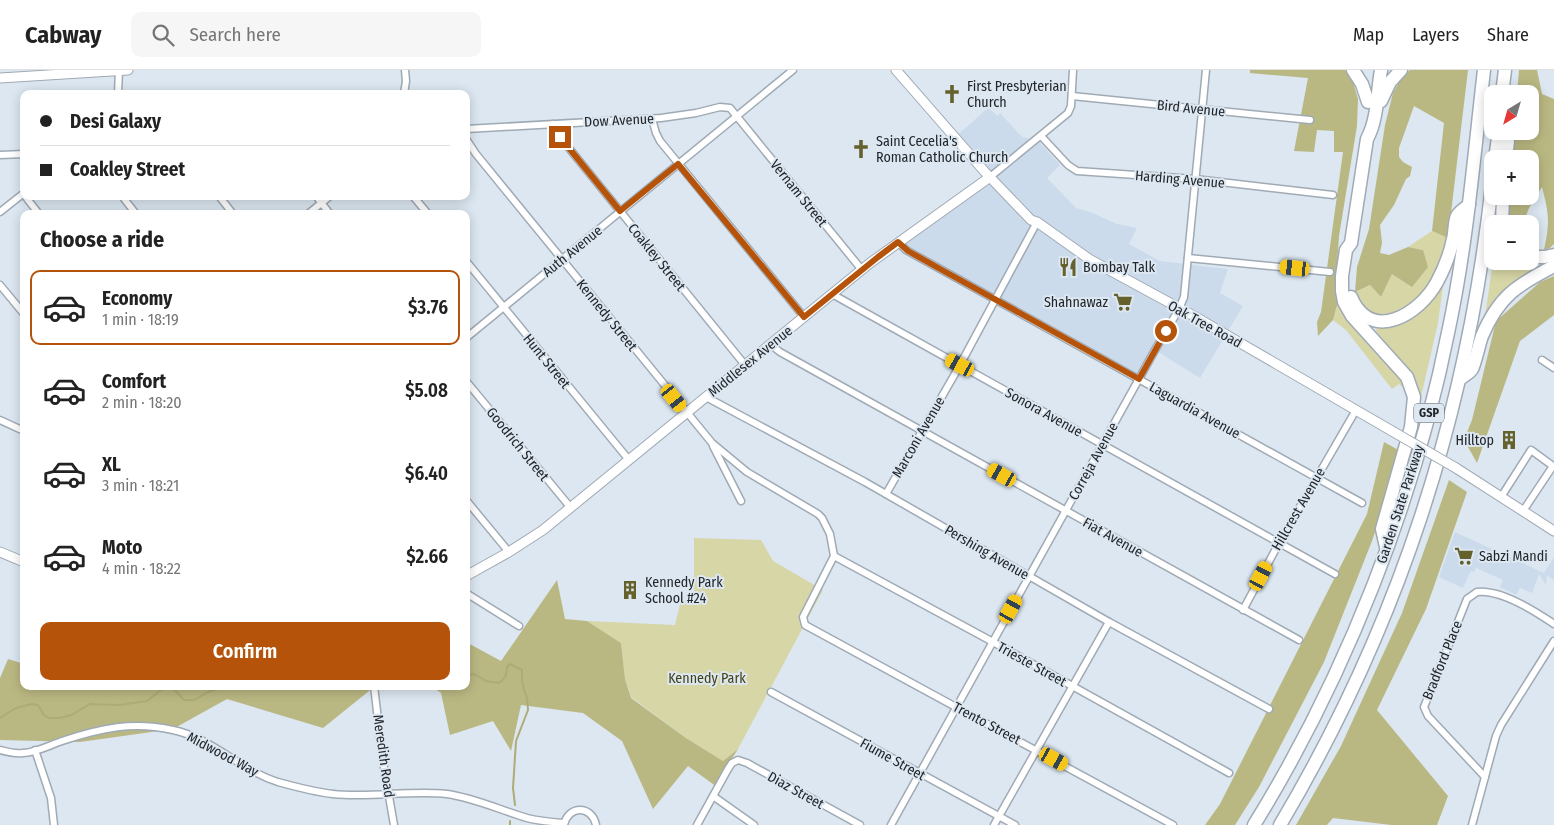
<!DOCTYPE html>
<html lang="en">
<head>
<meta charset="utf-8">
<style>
	:root { --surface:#fff; --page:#f6f6f6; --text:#222; --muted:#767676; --line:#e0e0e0; --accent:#b45309 }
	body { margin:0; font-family:"Fira Sans Condensed",sans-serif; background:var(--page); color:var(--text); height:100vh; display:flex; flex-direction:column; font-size:19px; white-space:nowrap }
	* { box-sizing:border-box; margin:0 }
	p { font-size:16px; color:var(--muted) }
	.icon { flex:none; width:28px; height:28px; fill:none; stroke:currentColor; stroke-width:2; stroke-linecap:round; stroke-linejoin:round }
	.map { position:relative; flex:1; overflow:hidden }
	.panel { position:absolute; left:20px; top:140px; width:450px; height:480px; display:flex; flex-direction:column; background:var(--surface); border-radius:10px; box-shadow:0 2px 12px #0003 }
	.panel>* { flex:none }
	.hud { position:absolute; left:20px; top:20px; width:450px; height:110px; border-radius:10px; box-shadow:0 2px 12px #0003; display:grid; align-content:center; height:110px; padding:0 20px; background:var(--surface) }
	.needle { width:32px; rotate:217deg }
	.controls { position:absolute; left:1484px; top:15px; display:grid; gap:10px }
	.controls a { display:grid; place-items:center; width:55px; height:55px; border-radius:10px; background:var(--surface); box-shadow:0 2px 12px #0003; font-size:25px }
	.end { position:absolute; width:22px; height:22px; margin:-11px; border:6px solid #b45309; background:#fff; box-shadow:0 0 0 2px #fff }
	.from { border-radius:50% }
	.car { position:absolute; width:15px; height:30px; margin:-15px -8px; border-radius:6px; box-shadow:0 0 4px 1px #0007; background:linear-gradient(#f5c518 24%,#345 0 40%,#f5c518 0 76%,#345 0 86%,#f5c518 0) }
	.hud b { display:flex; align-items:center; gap:18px; height:48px; font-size:19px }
	.hud b+b { border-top:1px solid var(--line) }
	.hud i { width:12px; height:12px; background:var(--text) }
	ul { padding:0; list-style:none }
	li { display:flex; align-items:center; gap:15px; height:75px; margin:0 10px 8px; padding:0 10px; border:2px solid transparent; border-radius:10px }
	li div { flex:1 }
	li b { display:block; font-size:19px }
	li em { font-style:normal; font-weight:600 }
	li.current { border-color:var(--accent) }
	li>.icon { width:45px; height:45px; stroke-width:1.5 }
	h2 { padding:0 20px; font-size:22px; line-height:60px }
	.action { display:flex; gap:10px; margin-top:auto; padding:10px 20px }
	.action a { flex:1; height:58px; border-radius:10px; background:var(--accent); color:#fff; font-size:20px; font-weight:600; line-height:58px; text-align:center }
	header { display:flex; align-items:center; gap:30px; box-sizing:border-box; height:70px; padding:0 25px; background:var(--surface); border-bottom:1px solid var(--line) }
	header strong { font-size:24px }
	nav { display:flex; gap:28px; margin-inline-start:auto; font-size:18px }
	.search { width:350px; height:45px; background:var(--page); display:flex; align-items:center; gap:12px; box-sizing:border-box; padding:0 18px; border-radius:10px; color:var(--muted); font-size:19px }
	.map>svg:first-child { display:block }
	.built { fill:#ccdbeb }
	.green { fill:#d7d6a6 }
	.forest { fill:#bab882 }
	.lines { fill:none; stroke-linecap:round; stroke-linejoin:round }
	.stream { stroke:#adab76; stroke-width:2 }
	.street-casing { stroke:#a0aab4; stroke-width:9 }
	.secondary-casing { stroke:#a0aab4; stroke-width:11 }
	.highway-casing { stroke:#a0aab4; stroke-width:15 }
	.street { stroke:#fff; stroke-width:6 }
	.secondary { stroke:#fff; stroke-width:9 }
	.highway { stroke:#fff; stroke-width:12 }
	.secondary-bridge-casing { stroke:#a0aab4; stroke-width:11; stroke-linecap:butt }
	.secondary-bridge { stroke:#fff; stroke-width:9 }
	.route { stroke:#b45309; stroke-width:6 }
	.labels { text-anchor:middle; stroke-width:4; stroke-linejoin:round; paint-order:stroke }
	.shield { fill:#dce7f1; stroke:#5a5f65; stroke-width:1 }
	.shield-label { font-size:12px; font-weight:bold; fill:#222529 }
	.poi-label { font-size:14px; fill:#222529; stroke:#dce7f1; text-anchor:start }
	.street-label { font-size:14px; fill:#222529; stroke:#dce7f1 }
	.park-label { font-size:14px; fill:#424015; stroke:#dce7f1 }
</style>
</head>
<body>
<header>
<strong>Cabway</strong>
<div class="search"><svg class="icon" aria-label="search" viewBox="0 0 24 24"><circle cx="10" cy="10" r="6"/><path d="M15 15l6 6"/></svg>Search here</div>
<nav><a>Map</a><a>Layers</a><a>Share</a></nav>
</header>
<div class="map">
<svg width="1554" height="755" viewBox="0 0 1554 755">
	<rect width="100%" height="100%" fill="#dce7f1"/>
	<g class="built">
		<polygon points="988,38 998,46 1000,43 1022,67 1031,69 1040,73 1060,95 1047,108 1076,138 1090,142 1117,154 1137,158 1129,174 1160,191 1228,199 1220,223 1243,236 1200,308 1155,280 1139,309 898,173 990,107 954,68"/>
		<polygon points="1455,462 1544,503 1554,487 1554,510 1547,505 1546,515 1539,504 1532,523 1520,518 1516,525 1500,517 1503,510 1476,498 1474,502 1471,501 1463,518 1439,507"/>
	</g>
	<g class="green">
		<path d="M1432,161L1448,168C1444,183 1438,201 1430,215C1412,243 1371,263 1355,222L1370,215L1381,227L1392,204L1423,180L1408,177Z"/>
		<polygon points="1493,191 1531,191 1533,203 1485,246"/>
		<polygon points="1444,209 1438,253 1420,331 1408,301 1377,262 1375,257 1384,255"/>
		<polygon points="1339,228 1405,313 1405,319 1399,314 1392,319 1346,260 1333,250"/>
		<polygon points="694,468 761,470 773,491 823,520 738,679 723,691 686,668 631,627 625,609 621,573 587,551 675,555 681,530 694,529"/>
	</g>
	<g class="forest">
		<polygon points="1250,0 1345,0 1352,8 1358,29 1357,56 1339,166 1337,196 1339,228 1333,250 1318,266 1317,252 1321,242 1343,82 1334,82 1334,61 1317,60 1314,82 1294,81 1308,8 1250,3"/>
		<polygon points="1410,0 1468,0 1448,168 1432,161 1444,53 1414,36 1399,78 1399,87 1403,92 1412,97 1410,106 1406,109 1394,135 1380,155 1382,173 1380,183 1389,185 1408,177 1423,180 1428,197 1412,217 1392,204 1381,227 1370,215 1355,222 1357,197 1369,159 1385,55 1393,23 1402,7"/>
		<path d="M1519,0H1537L1542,24L1554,29V174L1550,178L1544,180C1550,152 1549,144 1542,117L1529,138L1523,154H1508L1509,126H1530V89H1512L1514,61H1530V24H1517Z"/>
		<polygon points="1554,206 1554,245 1520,271 1477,393 1464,370 1472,350 1496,251 1540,212"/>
		<polygon points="1384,372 1402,382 1372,471 1324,592 1259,717 1235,755 1205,755 1220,734 1367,444"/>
		<polygon points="1449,410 1467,422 1426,539 1377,640 1448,726 1437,755 1391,755 1333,748 1327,755 1296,755 1341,676 1402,543"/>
		<polygon points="557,510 565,549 587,551 621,573 625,609 631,628 686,668 723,691 738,679 726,698 717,717 688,696 653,739 622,671 583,643 521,635 511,681 493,651 450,665 441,623 431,616 466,616 466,572 501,591"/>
		<polygon points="8,589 24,594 24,616 380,616 374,617 323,658 227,629 173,659 80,672 0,670 0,608"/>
	</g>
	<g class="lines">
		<g class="stream">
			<path d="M466,605L474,604L486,611L499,613C505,609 507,605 507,597L510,594L522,600V610L524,620L527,628L528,640L516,671L513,718L515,735"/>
			<polyline points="171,616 184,630 194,630 208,622 227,616"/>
			<polyline points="271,616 272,616"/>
			<polyline points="0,648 16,638 32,634 38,635 44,645 49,648 60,648 71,645 90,634 119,635 147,631 166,616"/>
			<polyline points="510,755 510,751"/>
		</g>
		<g class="street-casing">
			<g id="street">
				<polyline points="118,24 119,0"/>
				<polyline points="404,24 406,11 405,0"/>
				<polyline points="1072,26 1310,50"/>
				<polyline points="652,49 656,63 660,71 804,247"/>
				<polyline points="553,54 564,72 745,295"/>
				<polyline points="466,59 661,48 696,43 720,37 730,38 862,200"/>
				<polyline points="1041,66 1068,95 1077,101 1195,109 1333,125"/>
				<polyline points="466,69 476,84 712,373 747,402 818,444 822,448 830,464 834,486 803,547 805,555 1173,755"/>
				<polyline points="0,85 24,84"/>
				<polyline points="990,107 1068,43 1071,36 1073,0"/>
				<polyline points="25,126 39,144"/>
				<polyline points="122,126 136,144"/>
				<polyline points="219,126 233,144"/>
				<polyline points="316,126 330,144"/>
				<polyline points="413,126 428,144"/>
				<polyline points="0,142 24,123"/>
				<polyline points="308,144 330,126"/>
				<polyline points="898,172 906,180 942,200 1362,433"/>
				<polyline points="1188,188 1330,202"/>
				<polyline points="466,191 629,390"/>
				<polyline points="0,215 24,244"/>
				<polyline points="832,224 1335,504"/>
				<polyline points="466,268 793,0"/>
				<polyline points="770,274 780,282 1299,570"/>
				<polyline points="1542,290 1554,298"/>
				<polyline points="466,311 571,438"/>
				<polyline points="706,327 865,412 1109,552 1269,639"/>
				<polyline points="0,350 24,361"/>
				<polyline points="713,376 741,431"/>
				<polyline points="886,424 960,295 1037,152"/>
				<polyline points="1501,427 1531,380 1553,396 1523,441"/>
				<polyline points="466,430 509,482"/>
				<polyline points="834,486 993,572 1229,703"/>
				<polyline points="466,523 519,556"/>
				<polyline points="1243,540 1279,473 1356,340"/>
				<polyline points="374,616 383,692 394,755"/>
				<polyline points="771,622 1015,755"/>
				<path d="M0,680C7,682 15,684 23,683C35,683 50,675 62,671C101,658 133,651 173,660C212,668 240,700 278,712C296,717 315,722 333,724C371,728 409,720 447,724C475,728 500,740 527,748C539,751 551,752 564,753"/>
				<polyline points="35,680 51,728 54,755"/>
				<path d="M1485,707L1428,646L1424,637L1467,529L1477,522C1501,519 1535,541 1554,554"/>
				<polyline points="713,726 754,755"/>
				<path d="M564,755C568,735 592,735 596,755"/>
				<polyline points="697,755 728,699 732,693 738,690 747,693 860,755"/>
				<polyline points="891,755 1155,280 1179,239 1184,227 1206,0"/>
				<polyline points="994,755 1109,552"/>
				<polyline points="1472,755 1496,666 1501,655 1554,571"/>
			</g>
		</g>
		<g class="secondary-casing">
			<g id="secondary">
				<polyline points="896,0 985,102 1031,150 1037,152 1089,189 1192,245 1392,361"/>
				<polyline points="0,8 128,0"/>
				<polyline points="1456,398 1554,461"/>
				<polyline points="0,482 24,492"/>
				<polyline points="466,506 509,482 543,460 870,193 990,107"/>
			</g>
		</g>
		<g class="highway-casing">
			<g id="highway">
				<polyline points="1353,0 1362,14 1368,32"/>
				<path d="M1381,0C1377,22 1378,49 1367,69L1351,173L1346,180L1342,206V221L1344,232L1352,246L1407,307L1414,327L1411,357L1382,459L1386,477"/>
				<polyline points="1502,24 1505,0"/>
				<polyline points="1381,31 1390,12 1401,0"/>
				<polyline points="1502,61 1508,71 1506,89"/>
				<polyline points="1495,89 1499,61"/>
				<polyline points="1502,154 1503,126"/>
				<polyline points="1530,187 1545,187 1554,185"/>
				<path d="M1351,227C1371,274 1420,244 1437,212C1444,199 1450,184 1453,169C1455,162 1454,152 1457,146C1459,142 1465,138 1469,135"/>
				<path d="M1460,309C1463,306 1470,303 1472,299C1475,294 1479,274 1482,266C1499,226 1517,215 1554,196"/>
				<path d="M1254,755C1346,606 1415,430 1449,258C1467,173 1474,86 1484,0"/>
				<path d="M1280,755C1399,555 1466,346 1492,115"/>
			</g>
		</g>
		<use href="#street" class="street"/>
		<use href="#secondary" class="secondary"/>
		<use href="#highway" class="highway"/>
		<g class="secondary-bridge-casing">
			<polyline id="secondary-bridge" points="1392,361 1456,398"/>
		</g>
		<use href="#secondary-bridge" class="secondary-bridge"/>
	</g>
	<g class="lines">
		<polyline class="route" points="560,67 620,141 678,94 804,247 878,187 898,172 908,181 942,200 1139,309 1166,261"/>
	</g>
	<defs>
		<g id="church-bare" transform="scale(1.5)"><path d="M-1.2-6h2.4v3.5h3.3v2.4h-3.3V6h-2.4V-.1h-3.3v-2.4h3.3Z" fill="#64612d" stroke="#dce7f1" stroke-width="2.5" paint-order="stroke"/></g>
		<g id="restaurant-bare" transform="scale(1.5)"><path d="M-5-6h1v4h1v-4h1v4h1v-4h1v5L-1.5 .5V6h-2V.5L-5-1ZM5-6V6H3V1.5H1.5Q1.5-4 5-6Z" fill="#64612d" stroke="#dce7f1" stroke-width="2.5" paint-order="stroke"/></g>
		<g id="supermarket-bare" transform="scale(1.5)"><path d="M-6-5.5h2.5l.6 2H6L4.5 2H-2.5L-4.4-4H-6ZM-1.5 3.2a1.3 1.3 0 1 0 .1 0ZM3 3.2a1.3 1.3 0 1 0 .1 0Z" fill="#64612d" stroke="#dce7f1" stroke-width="2.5" paint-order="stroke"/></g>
		<g id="building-bare" transform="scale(1.5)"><path d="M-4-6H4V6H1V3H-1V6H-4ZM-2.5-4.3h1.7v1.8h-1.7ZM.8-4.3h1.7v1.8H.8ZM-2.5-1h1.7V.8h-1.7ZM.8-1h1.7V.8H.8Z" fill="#64612d" stroke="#dce7f1" stroke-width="2.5" paint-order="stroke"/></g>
	</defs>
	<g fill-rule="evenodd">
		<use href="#church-bare" x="952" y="24"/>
		<use href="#church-bare" x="861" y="79"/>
		<use href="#restaurant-bare" x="1068" y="197"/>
		<use href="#supermarket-bare" x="1123" y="232"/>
		<use href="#building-bare" x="1509" y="370"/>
		<use href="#supermarket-bare" x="1464" y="486"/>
		<use href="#building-bare" x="630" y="520"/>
	</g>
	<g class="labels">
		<rect class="shield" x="1414" y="333.5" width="30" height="19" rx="4"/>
		<g class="shield-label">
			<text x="1429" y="347">GSP</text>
		</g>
		<g class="poi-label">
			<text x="967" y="21">First Presbyterian<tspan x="967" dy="16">Church</tspan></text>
			<text x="876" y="76">Saint Cecelia's<tspan x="876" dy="16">Roman Catholic Church</tspan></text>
			<text x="1083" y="202">Bombay Talk</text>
			<text x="1108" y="237" text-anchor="end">Shahnawaz</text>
			<text x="1494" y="375" text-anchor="end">Hilltop</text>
			<text x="1479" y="491">Sabzi Mandi</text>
			<text x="645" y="517">Kennedy Park<tspan x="645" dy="16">School #24</tspan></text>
		</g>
		<g class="street-label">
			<text transform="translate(1191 38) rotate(6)" y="5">Bird Avenue</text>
			<text transform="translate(619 50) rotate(-3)" y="5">Dow Avenue</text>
			<text transform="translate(1180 109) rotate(5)" y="5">Harding Avenue</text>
			<text transform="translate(799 123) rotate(51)" y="5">Vernam Street</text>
			<text transform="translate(572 181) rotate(-39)" y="5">Auth Avenue</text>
			<text transform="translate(657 187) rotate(51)" y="5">Coakley Street</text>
			<text transform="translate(607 245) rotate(51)" y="5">Kennedy Street</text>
			<text transform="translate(1205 254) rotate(29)" y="5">Oak Tree Road</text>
			<text transform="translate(547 291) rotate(51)" y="5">Hunt Street</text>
			<text transform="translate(750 291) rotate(-39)" y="5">Middlesex Avenue</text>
			<text transform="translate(1195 340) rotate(29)" y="5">Laguardia Avenue</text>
			<text transform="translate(1044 342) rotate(29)" y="5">Sonora Avenue</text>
			<text transform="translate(918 367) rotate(-60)" y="5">Marconi Avenue</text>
			<text transform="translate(518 374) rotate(51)" y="5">Goodrich Street</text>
			<text transform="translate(1093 391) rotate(-61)" y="5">Correja Avenue</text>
			<text transform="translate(1400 434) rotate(-72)" y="5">Garden State Parkway</text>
			<text transform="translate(1298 439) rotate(-60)" y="5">Hillcrest Avenue</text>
			<text transform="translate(1113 467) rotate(29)" y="5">Fiat Avenue</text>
			<text transform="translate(987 482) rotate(30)" y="5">Pershing Avenue</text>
			<text transform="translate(1442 590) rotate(-68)" y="5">Bradford Place</text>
			<text transform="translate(1032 594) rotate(29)" y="5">Trieste Street</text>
			<text transform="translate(987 653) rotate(28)" y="5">Trento Street</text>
			<text transform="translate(223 684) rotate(28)" y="5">Midwood Way</text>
			<text transform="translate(384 686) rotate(82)" y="5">Meredith Road</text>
			<text transform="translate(893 689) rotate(29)" y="5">Fiume Street</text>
			<text transform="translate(796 720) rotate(29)" y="5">Diaz Street</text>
		</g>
		<g class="park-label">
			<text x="707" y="613">Kennedy Park</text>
		</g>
	</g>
</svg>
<div class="controls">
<a><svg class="needle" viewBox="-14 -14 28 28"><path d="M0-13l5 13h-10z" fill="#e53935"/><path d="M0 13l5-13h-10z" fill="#767676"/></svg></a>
<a>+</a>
<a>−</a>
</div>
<i class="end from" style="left:1166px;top:261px"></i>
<i class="end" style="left:560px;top:67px"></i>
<i class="car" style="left:1295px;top:198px;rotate:276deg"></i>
<i class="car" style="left:960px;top:295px;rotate:298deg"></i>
<i class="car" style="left:674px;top:328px;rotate:141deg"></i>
<i class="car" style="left:1002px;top:405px;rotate:299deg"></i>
<i class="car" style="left:1261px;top:506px;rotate:28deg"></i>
<i class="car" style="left:1011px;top:539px;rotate:29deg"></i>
<i class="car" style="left:1054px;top:689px;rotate:119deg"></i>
<div class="hud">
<b><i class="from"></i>Desi Galaxy</b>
<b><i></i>Coakley Street</b>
</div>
<section class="panel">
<h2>Choose a ride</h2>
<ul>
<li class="current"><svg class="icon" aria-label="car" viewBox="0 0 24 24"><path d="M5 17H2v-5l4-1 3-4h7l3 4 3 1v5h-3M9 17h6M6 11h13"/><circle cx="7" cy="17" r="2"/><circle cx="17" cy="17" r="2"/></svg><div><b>Economy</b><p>1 min · 18:19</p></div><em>$3.76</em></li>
<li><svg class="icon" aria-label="car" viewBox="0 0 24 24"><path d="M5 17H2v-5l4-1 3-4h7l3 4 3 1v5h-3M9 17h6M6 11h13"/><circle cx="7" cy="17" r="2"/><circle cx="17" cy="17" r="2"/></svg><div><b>Comfort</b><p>2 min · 18:20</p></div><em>$5.08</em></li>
<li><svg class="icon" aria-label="car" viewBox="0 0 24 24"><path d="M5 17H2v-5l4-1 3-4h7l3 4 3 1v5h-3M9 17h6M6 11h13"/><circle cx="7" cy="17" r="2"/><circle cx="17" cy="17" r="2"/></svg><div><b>XL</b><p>3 min · 18:21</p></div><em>$6.40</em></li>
<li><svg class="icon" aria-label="car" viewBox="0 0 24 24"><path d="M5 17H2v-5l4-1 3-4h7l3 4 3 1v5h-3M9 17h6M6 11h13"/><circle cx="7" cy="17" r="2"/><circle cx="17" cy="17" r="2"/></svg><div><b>Moto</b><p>4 min · 18:22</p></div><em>$2.66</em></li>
</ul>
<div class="action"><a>Confirm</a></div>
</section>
</div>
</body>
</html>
